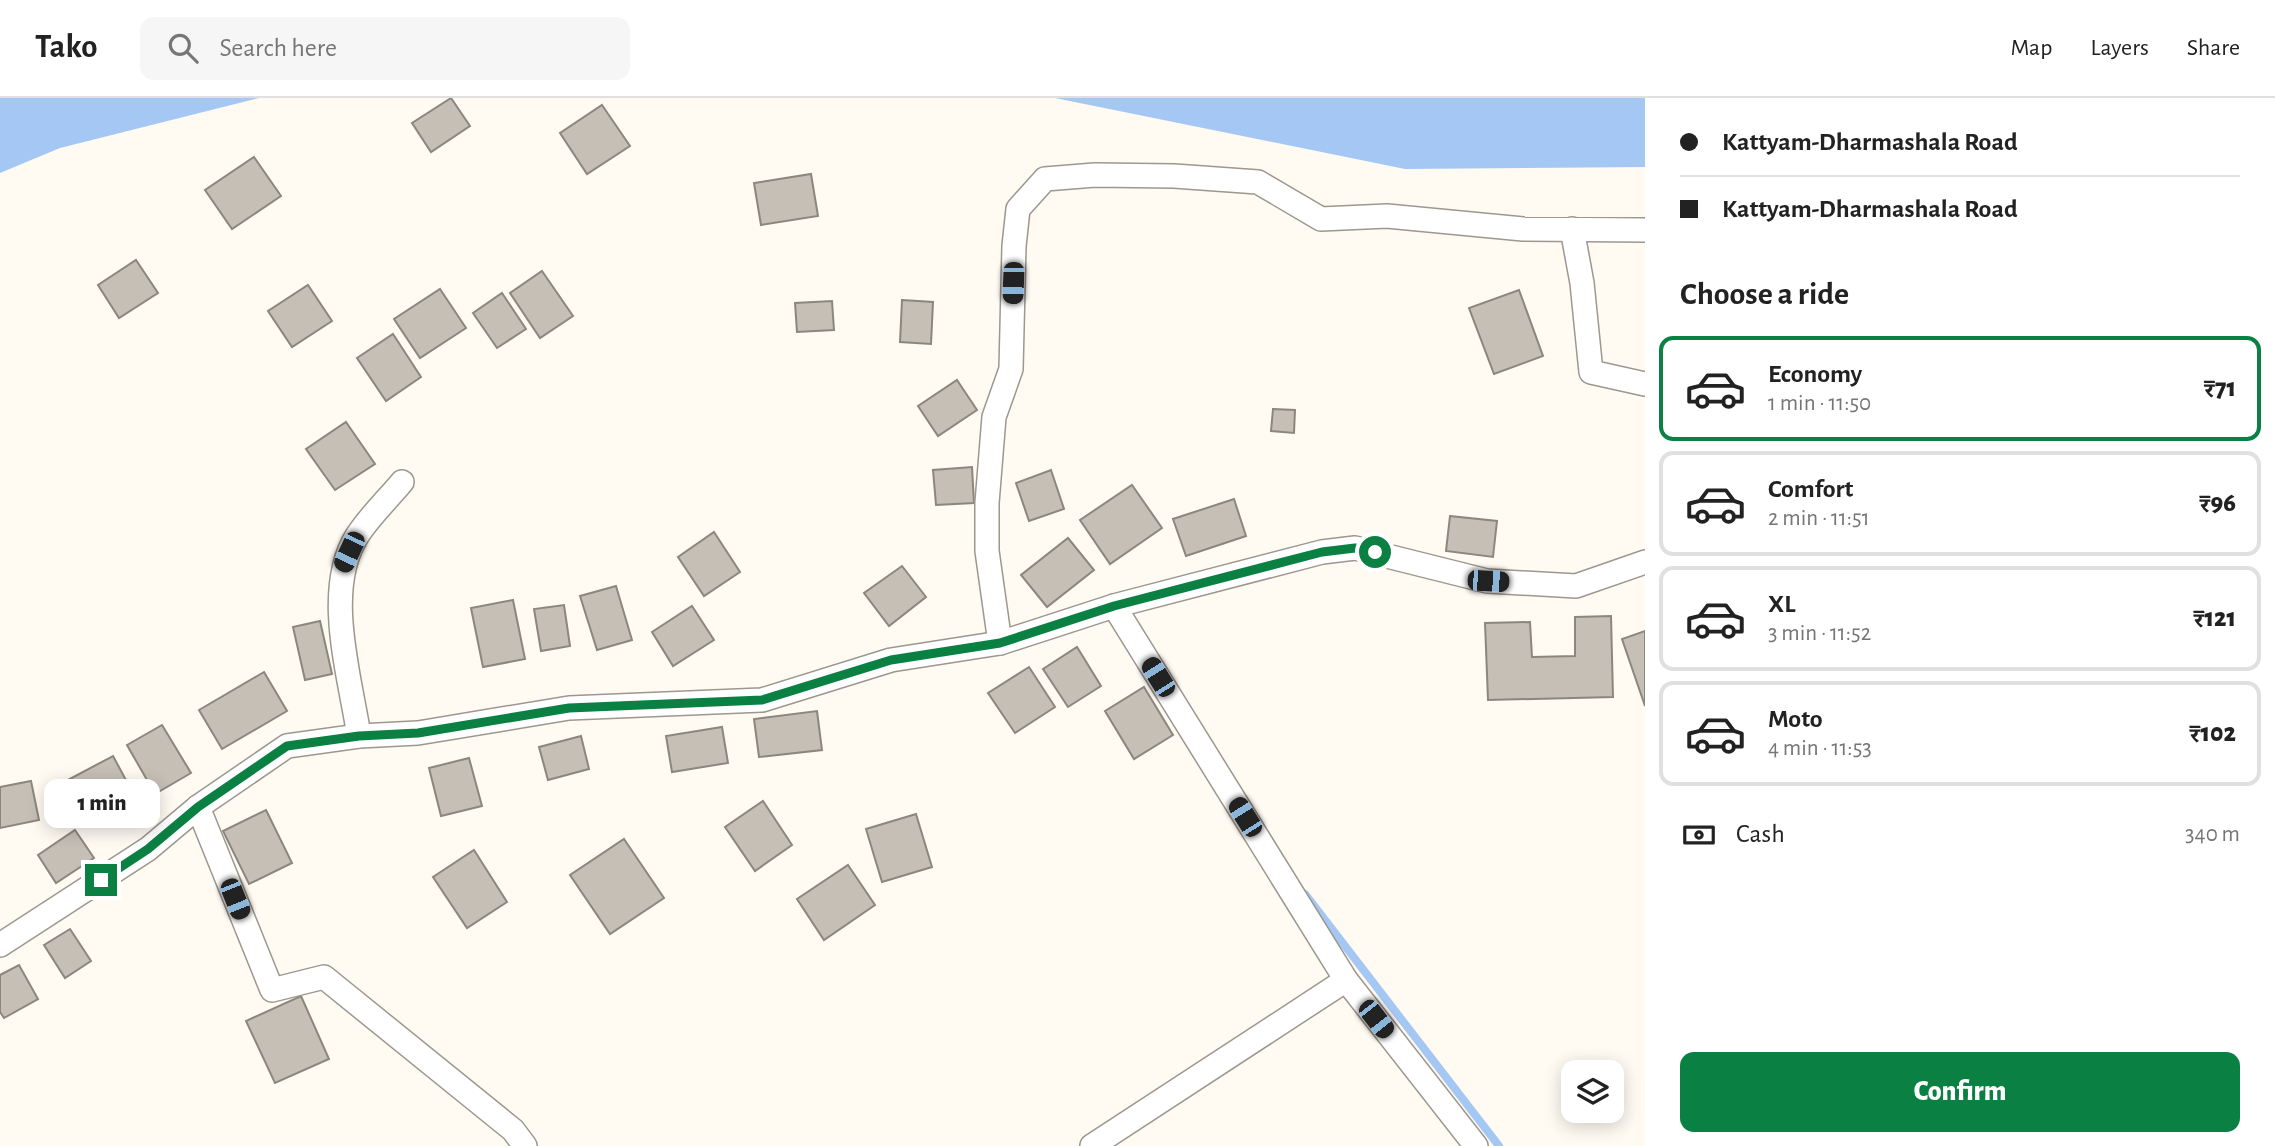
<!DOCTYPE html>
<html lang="en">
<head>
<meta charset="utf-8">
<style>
	:root { --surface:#fff; --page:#f6f6f6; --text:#222; --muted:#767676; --line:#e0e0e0; --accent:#0b8043 }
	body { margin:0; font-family:"Alegreya Sans",sans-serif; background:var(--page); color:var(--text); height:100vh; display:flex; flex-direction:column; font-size:26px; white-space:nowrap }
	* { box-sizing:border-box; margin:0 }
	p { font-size:23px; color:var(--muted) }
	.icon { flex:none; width:38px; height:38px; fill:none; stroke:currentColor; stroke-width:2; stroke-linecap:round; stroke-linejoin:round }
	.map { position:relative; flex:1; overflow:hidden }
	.panel { display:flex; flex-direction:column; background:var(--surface); width:630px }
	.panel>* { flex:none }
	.banner { display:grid; align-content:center; height:154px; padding:0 35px; background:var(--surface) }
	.tools { position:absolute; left:1561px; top:962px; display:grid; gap:14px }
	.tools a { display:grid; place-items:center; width:63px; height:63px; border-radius:14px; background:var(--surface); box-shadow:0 4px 18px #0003; font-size:35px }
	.end { position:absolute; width:32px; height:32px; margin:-16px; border:9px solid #0b8043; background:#fff; box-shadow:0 0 0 4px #fff }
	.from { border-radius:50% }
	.bubble { position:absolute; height:49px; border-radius:14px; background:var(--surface); box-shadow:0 4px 18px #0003; font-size:23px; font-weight:800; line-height:49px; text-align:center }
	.car { position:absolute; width:21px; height:42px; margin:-21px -10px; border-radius:9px; box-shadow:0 0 5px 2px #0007; background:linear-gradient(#222 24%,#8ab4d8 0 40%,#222 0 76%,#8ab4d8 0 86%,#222 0) }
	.banner b { display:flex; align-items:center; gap:24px; height:66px; font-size:26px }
	.banner b+b { border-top:2px solid var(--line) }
	.banner i { width:18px; height:18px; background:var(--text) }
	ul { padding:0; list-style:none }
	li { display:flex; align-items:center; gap:21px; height:105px; margin:0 14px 10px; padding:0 21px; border:4px solid var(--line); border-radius:14px }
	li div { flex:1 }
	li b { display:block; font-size:26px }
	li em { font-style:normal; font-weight:800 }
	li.selected { border-color:var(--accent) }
	li>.icon { width:63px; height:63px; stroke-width:1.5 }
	h2 { padding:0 35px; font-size:32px; line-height:84px }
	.pay { display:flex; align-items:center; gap:18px; height:77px; padding:0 35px; font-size:26px }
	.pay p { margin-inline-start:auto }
	.primary-button { display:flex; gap:14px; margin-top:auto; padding:14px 35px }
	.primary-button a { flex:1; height:80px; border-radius:14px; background:var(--accent); color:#fff; font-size:28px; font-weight:800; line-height:80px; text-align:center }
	header { display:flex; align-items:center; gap:42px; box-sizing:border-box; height:98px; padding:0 35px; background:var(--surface); border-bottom:2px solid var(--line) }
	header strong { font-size:33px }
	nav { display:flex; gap:38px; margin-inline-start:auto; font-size:24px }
	.search { width:490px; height:63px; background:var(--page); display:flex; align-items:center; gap:18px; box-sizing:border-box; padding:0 24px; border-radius:14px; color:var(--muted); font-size:26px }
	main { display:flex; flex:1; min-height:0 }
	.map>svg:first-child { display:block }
	.water { fill:#a4c8f3 }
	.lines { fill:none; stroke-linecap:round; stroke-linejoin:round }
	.stream { stroke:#a4c8f3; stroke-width:8 }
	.building { fill:#c5bfb6; stroke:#8c877e; stroke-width:2 }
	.minor-casing { stroke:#9d978e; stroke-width:26 }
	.minor { stroke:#fff; stroke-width:23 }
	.route { stroke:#0b8043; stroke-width:9 }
</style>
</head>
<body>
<header>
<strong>Tako</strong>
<div class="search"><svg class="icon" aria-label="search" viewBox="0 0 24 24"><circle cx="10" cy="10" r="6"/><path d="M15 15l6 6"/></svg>Search here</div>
<nav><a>Map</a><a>Layers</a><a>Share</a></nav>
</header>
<main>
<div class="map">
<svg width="1645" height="1048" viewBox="0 0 1645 1048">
	<rect width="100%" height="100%" fill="#fffaf2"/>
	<g class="water">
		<polygon points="0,0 259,0 60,50 0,75"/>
		<polygon points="1055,0 1645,0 1645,69 1405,71"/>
	</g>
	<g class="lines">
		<polyline class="stream" points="1305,796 1499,1048"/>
	</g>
	<g class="building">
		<polygon points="451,0 470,28 431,54 412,25"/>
		<polygon points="602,7 630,48 587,76 560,35"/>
		<polygon points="254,59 281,98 232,131 205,92"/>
		<polygon points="811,76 818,118 761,127 754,85"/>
		<polygon points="136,162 158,195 119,220 98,187"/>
		<polygon points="542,173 573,218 540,240 510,195"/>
		<polygon points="308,187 332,223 292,249 268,213"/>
		<polygon points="440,191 466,230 420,260 394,221"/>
		<polygon points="1519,192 1543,258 1494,276 1469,210"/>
		<polygon points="502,195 526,231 497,250 473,215"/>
		<polygon points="902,202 933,204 931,246 900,244"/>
		<polygon points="832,203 834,232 797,234 795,205"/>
		<polygon points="393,236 421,279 386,303 357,260"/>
		<polygon points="957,282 977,312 938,338 918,308"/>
		<polygon points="1273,311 1295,312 1294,335 1271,333"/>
		<polygon points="346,324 375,366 335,392 306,351"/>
		<polygon points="972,369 974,405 936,407 933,372"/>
		<polygon points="1051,372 1064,411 1029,423 1016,385"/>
		<polygon points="1132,387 1162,430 1110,466 1080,422"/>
		<polygon points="1234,401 1246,438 1186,458 1173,421"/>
		<polygon points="1450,418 1497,423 1493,459 1446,453"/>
		<polygon points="714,434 740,474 704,498 678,459"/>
		<polygon points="1068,440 1094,472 1047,509 1021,477"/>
		<polygon points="902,468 926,499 889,528 864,495"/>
		<polygon points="616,488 632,542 597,552 580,498"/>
		<polygon points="513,502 525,561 483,569 471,510"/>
		<polygon points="564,507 570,548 541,553 534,511"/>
		<polygon points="692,508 714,542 673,568 652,534"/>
		<polygon points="1611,518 1613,599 1488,602 1485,525 1530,524 1532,559 1575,558 1575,519"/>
		<polygon points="320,523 332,576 305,582 293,529"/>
		<polygon points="1645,533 1645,608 1622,541"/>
		<polygon points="1077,549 1101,588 1068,609 1043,571"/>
		<polygon points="1029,569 1055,609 1015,635 988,595"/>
		<polygon points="264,574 287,613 222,651 199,612"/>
		<polygon points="1144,589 1173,637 1134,661 1105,613"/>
		<polygon points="817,613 822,652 759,659 754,621"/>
		<polygon points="162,627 191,675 155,696 127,647"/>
		<polygon points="722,629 728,665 672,674 666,638"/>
		<polygon points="581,638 589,671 548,682 539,649"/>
		<polygon points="113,658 134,697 87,722 66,683"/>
		<polygon points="469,660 482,708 441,718 429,670"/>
		<polygon points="31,683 39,722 0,730 0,689"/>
		<polygon points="763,703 792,747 755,773 725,729"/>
		<polygon points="266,712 292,765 249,786 223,733"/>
		<polygon points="916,716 932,769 882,784 866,731"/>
		<polygon points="75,732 94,760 56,785 38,757"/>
		<polygon points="624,741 664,800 610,836 570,777"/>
		<polygon points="474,752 507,804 467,830 433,779"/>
		<polygon points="848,767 875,807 824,842 797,801"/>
		<polygon points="70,831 91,863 65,880 44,847"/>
		<polygon points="19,867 38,901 4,920 0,914 0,877"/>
		<polygon points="301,898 329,961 275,985 246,923"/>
	</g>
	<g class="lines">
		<g class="minor-casing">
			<g id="minor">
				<polyline points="1572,131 1582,185 1591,274 1645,286"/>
				<polyline points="1114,508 1346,882 1476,1048"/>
				<polyline points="1000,545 987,453 987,405 994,319 1011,271 1014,148 1018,111 1045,81 1095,77 1174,78 1258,84 1321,121 1387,118 1523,131 1645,132"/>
				<path d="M359,638C350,578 323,492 357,438C369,419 387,402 402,384"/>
				<polyline points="198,709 272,892 324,879 513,1032 525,1048"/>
				<polyline points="0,847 148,751 198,709 287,648 359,638 418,635 569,610 762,602 891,562 1000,545 1114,508 1322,454 1355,450 1487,483 1576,488 1645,464"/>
				<polyline points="1092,1048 1346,882"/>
			</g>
		</g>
		<use href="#minor" class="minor"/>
	</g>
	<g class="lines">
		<polyline class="route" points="101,782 148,751 198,709 287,648 359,638 418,635 569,610 762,602 891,562 1000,545 1114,508 1322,454 1355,450 1375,454"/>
	</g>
</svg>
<div class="tools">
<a><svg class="icon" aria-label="layers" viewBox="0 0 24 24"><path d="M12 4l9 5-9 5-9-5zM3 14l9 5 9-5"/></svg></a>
</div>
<i class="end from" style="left:1375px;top:454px"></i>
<i class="end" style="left:101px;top:782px"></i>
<div class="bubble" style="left:44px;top:681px;width:116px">1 min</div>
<i class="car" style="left:1013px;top:185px;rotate:182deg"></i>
<i class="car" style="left:349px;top:454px;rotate:205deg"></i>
<i class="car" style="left:1488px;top:483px;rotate:93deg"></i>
<i class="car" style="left:1158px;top:579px;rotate:328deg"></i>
<i class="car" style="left:1245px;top:719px;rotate:328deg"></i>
<i class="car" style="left:235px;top:801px;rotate:158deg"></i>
<i class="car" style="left:1376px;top:921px;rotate:142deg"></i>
</div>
<section class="panel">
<div class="banner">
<b><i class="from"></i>Kattyam-Dharmashala Road</b>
<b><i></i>Kattyam-Dharmashala Road</b>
</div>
<h2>Choose a ride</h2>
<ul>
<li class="selected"><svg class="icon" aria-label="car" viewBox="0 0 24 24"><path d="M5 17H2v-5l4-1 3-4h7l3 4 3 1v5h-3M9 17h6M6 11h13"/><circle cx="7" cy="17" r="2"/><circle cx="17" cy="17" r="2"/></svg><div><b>Economy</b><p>1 min · 11:50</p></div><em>₹71</em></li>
<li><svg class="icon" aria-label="car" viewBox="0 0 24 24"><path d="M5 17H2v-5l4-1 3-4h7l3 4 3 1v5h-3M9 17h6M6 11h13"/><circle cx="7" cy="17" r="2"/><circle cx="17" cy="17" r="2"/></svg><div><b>Comfort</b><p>2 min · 11:51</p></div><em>₹96</em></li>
<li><svg class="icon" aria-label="car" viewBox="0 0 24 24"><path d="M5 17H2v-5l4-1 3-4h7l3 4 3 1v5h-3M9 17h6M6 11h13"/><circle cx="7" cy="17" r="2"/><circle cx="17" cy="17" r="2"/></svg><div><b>XL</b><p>3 min · 11:52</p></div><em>₹121</em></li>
<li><svg class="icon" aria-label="car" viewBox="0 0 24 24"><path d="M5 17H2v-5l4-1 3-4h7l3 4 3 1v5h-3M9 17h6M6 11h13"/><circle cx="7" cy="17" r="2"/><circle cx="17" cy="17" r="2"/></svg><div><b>Moto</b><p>4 min · 11:53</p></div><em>₹102</em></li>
</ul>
<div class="pay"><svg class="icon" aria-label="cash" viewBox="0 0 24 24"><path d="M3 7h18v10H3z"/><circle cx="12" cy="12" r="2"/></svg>Cash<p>340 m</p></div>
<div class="primary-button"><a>Confirm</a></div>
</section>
</main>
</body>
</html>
